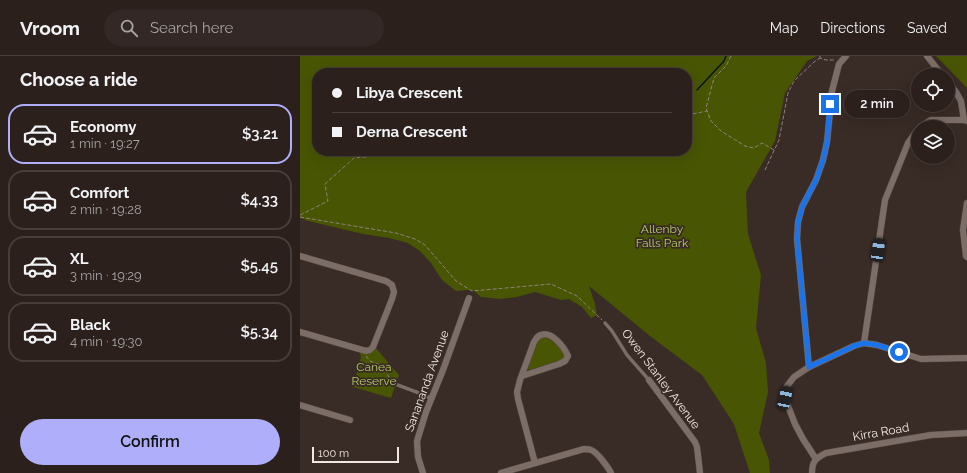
<!DOCTYPE html>
<html lang="en">
<head>
<meta charset="utf-8">
<style>
	:root { --surface:#2b201c; --page:#332825; --text:#f1f3f6; --muted:#a6a3a3; --line:#473e3b; --accent:#aeaefa }
	body { margin:0; font-family:Raleway,sans-serif; background:var(--page); color:var(--text); height:100vh; display:flex; flex-direction:column; font-size:15px; white-space:nowrap }
	* { box-sizing:border-box; margin:0 }
	p { font-size:13px; color:var(--muted) }
	.icon { flex:none; width:22px; height:22px; fill:none; stroke:currentColor; stroke-width:2; stroke-linecap:round; stroke-linejoin:round }
	.map { position:relative; flex:1; overflow:hidden }
	.drawer { display:flex; flex-direction:column; background:var(--surface); width:300px }
	.drawer>* { flex:none }
	.hud { position:absolute; left:12px; top:12px; width:380px; height:88px; border-radius:16px; box-shadow:0 4px 16px #0002,0 0 0 1px var(--line); display:grid; align-content:center; height:88px; padding:0 20px; background:var(--surface) }
	.controls { position:absolute; left:611px; top:12px; display:grid; gap:8px }
	.controls a { display:grid; place-items:center; width:44px; height:44px; border-radius:50%; background:var(--surface); box-shadow:0 4px 16px #0002,0 0 0 1px var(--line); font-size:20px }
	.scale { position:absolute; left:12px; bottom:10px; width:87px; box-sizing:border-box; padding-left:4px; border:2px solid #f0e7e3; border-top:0; font-size:11px; line-height:14px; white-space:nowrap; color:#f0e7e3; -webkit-text-stroke:3px #392b26; paint-order:stroke }
	.end { position:absolute; width:18px; height:18px; margin:-9px; border:5px solid #1a73e8; background:#fff; box-shadow:0 0 0 2px #fff }
	.from { border-radius:50% }
	.bubble { position:absolute; height:28px; border-radius:14px; background:var(--surface); box-shadow:0 4px 16px #0002,0 0 0 1px var(--line); font-size:13px; font-weight:600; line-height:28px; text-align:center }
	.car { position:absolute; width:12px; height:24px; margin:-12px -6px; border-radius:5px; box-shadow:0 0 3px 1px #0007; background:linear-gradient(#222 24%,#8ab4d8 0 40%,#222 0 76%,#8ab4d8 0 86%,#222 0) }
	.hud b { display:flex; align-items:center; gap:14px; height:38px; font-size:15px }
	.hud b+b { border-top:1px solid var(--line) }
	.hud i { width:10px; height:10px; background:var(--text) }
	ul { padding:0; list-style:none }
	li { display:flex; align-items:center; gap:12px; height:60px; margin:0 8px 6px; padding:0 12px; border:2px solid var(--line); border-radius:16px }
	li div { flex:1 }
	li b { display:block; font-size:15px }
	li em { font-style:normal; font-weight:600 }
	li.on { border-color:var(--accent) }
	li>.icon { width:36px; height:36px; stroke-width:1.5 }
	h2 { padding:0 20px; font-size:18px; line-height:48px }
	.button { display:flex; gap:8px; margin-top:auto; padding:8px 20px }
	.button a { flex:1; height:46px; border-radius:24px; background:var(--accent); color:#111; font-size:16px; font-weight:600; line-height:46px; text-align:center }
	header { display:flex; align-items:center; gap:24px; box-sizing:border-box; height:56px; padding:0 20px; background:var(--surface); border-bottom:1px solid var(--line) }
	header strong { font-size:19px }
	nav { display:flex; gap:22px; margin-inline-start:auto; font-size:14px }
	.search { width:280px; height:36px; background:var(--page); display:flex; align-items:center; gap:10px; box-sizing:border-box; padding:0 14px; border-radius:22px; color:var(--muted); font-size:15px }
	main { display:flex; flex:1; min-height:0 }
	.map>svg:first-child { display:block }
	.green { fill:#485503; fill-rule:evenodd }
	.lines { fill:none; stroke-linecap:round; stroke-linejoin:round }
	.stream { stroke:#081718; stroke-width:1.5 }
	.lane-casing { stroke:#564a45; stroke-width:4 }
	.street-casing { stroke:#564a45; stroke-width:7 }
	.path { stroke:#8e827e; stroke-width:1; stroke-dasharray:4 2; stroke-linecap:butt }
	.lane { stroke:#7d6d67; stroke-width:3 }
	.street { stroke:#7d6d67; stroke-width:6 }
	.route { stroke:#1a73e8; stroke-width:5 }
	.labels { text-anchor:middle; stroke-width:3.5; stroke-linejoin:round; paint-order:stroke }
	.park-label { font-size:12px; fill:#b5cb63; stroke:#392b26 }
	.street-label { font-size:12px; fill:#f0e7e3; stroke:#392b26 }
</style>
</head>
<body>
<header>
<strong>Vroom</strong>
<div class="search"><svg class="icon" aria-label="search" viewBox="0 0 24 24"><circle cx="10" cy="10" r="6"/><path d="M15 15l6 6"/></svg>Search here</div>
<nav><a>Map</a><a>Directions</a><a>Saved</a></nav>
</header>
<main>
<section class="drawer">
<h2>Choose a ride</h2>
<ul>
<li class="on"><svg class="icon" aria-label="car" viewBox="0 0 24 24"><path d="M5 17H2v-5l4-1 3-4h7l3 4 3 1v5h-3M9 17h6M6 11h13"/><circle cx="7" cy="17" r="2"/><circle cx="17" cy="17" r="2"/></svg><div><b>Economy</b><p>1 min · 19:27</p></div><em>$3.21</em></li>
<li><svg class="icon" aria-label="car" viewBox="0 0 24 24"><path d="M5 17H2v-5l4-1 3-4h7l3 4 3 1v5h-3M9 17h6M6 11h13"/><circle cx="7" cy="17" r="2"/><circle cx="17" cy="17" r="2"/></svg><div><b>Comfort</b><p>2 min · 19:28</p></div><em>$4.33</em></li>
<li><svg class="icon" aria-label="car" viewBox="0 0 24 24"><path d="M5 17H2v-5l4-1 3-4h7l3 4 3 1v5h-3M9 17h6M6 11h13"/><circle cx="7" cy="17" r="2"/><circle cx="17" cy="17" r="2"/></svg><div><b>XL</b><p>3 min · 19:29</p></div><em>$5.45</em></li>
<li><svg class="icon" aria-label="car" viewBox="0 0 24 24"><path d="M5 17H2v-5l4-1 3-4h7l3 4 3 1v5h-3M9 17h6M6 11h13"/><circle cx="7" cy="17" r="2"/><circle cx="17" cy="17" r="2"/></svg><div><b>Black</b><p>4 min · 19:30</p></div><em>$5.34</em></li>
</ul>
<div class="button"><a>Confirm</a></div>
</section>
<div class="map">
<svg width="667" height="417" viewBox="0 0 667 417">
	<rect width="100%" height="100%" fill="#392b26"/>
	<g class="green">
		<path d="M0,0H517L507,5L485,37L475,85L446,136L448,178L461,219L456,272L466,307L468,336L459,377L469,404L470,417H450L434,368L402,319L350,280L289,230L295,248L297,259L291,262L282,251L269,243L261,244L235,236L217,241L200,243L181,241L174,235L167,234L156,235L142,224L131,207L120,195L108,187L89,182L63,178L8,165L0,162ZM17,17H387V95H17Z"/>
		<polygon points="636,0 667,0 667,32"/>
		<path d="M244,281C254,284 261,291 265,300L262,304L229,314L227,312L237,287L240,282Z"/>
		<polygon points="75,291 99,319 91,342 53,331 61,301 60,297 66,297"/>
	</g>
	<g class="lines">
		<polyline class="stream" points="397,34 424,5 426,0"/>
		<g class="lane-casing">
			<g id="lane">
				<polyline points="305,267 312,275 327,299 349,324"/>
				<polyline points="95,328 127,340 131,344"/>
			</g>
		</g>
		<g class="street-casing">
			<g id="street">
				<polyline points="627,0 642,19"/>
				<polyline points="648,26 656,36 661,45 664,64"/>
				<polyline points="620,71 631,64 664,64 667,65"/>
				<polyline points="667,147 663,174 666,200 667,201"/>
				<polyline points="0,200 86,225 92,229 94,236 92,243 73,291 70,294 66,295 0,276"/>
				<polyline points="564,287 585,144 608,87 618,73"/>
				<polyline points="509,311 497,183 498,166 502,151 516,124 523,104 527,86 532,35 539,8 546,0"/>
				<path d="M222,320L259,308L265,305L268,300C264,291 252,275 241,279C237,280 236,283 234,286L220,324L217,336L218,343L235,407"/>
				<polyline points="349,324 395,386 397,391 400,417"/>
				<polyline points="0,349 50,364"/>
				<polyline points="516,403 503,383 495,368 485,342 487,330 494,321 509,311 554,290 564,287 577,289 621,303 667,302"/>
				<polyline points="123,417 118,401 117,385 126,356 143,314 169,242"/>
				<path d="M201,417L284,393C286,393 289,393 291,394C297,396 308,411 311,417"/>
				<path d="M512,417C512,405 516,402 526,397L631,379L667,377"/>
			</g>
		</g>
		<g class="path">
			<polyline points="431,0 426,10 414,22 406,52 411,65 421,75 445,90 454,92 462,87 474,94"/>
			<polyline points="520,0 520,2 526,4 535,4"/>
			<polyline points="387,59 407,55"/>
			<polyline points="465,114 479,84 488,37 494,25 514,6 520,2"/>
			<polyline points="0,159 28,145 25,128 54,102 67,101 69,95"/>
			<polyline points="0,161 96,177 115,183 125,189 156,225 172,235 251,228 277,240 302,264"/>
			<polyline points="66,300 70,305 83,310 91,325"/>
		</g>
		<use href="#lane" class="lane"/>
		<use href="#street" class="street"/>
	</g>
	<g class="lines">
		<polyline class="route" points="530,48 527,86 523,104 516,124 502,151 498,166 497,183 509,311 554,290 564,287 577,289 599,296"/>
	</g>
	<g class="labels">
		<g class="park-label">
			<text x="362" y="177">Allenby<tspan x="362" dy="14">Falls Park</tspan></text>
			<text x="74" y="315">Canea<tspan x="74" dy="14">Reserve</tspan></text>
		</g>
		<g class="street-label">
			<text transform="translate(361 323) rotate(53)" y="4">Owen Stanley Avenue</text>
			<text transform="translate(127 325) rotate(-70)" y="4">Sanananda Avenue</text>
			<text transform="translate(581 376) rotate(-10)" y="4">Kirra Road</text>
		</g>
	</g>
</svg>
<div class="controls">
<a><svg class="icon" aria-label="locate" viewBox="0 0 24 24"><circle cx="12" cy="12" r="6"/><path d="M12 2v4M12 18v4M2 12h4M18 12h4"/></svg></a>
<a><svg class="icon" aria-label="layers" viewBox="0 0 24 24"><path d="M12 4l9 5-9 5-9-5zM3 14l9 5 9-5"/></svg></a>
</div>
<div class="scale">100 m</div>
<i class="end from" style="left:599px;top:296px"></i>
<i class="end" style="left:530px;top:48px"></i>
<div class="bubble" style="left:544px;top:34px;width:66px">2 min</div>
<i class="car" style="left:578px;top:194px;rotate:8deg"></i>
<i class="car" style="left:485px;top:342px;rotate:12deg"></i>
<div class="hud">
<b><i class="from"></i>Libya Crescent</b>
<b><i></i>Derna Crescent</b>
</div>
</div>
</main>
</body>
</html>
